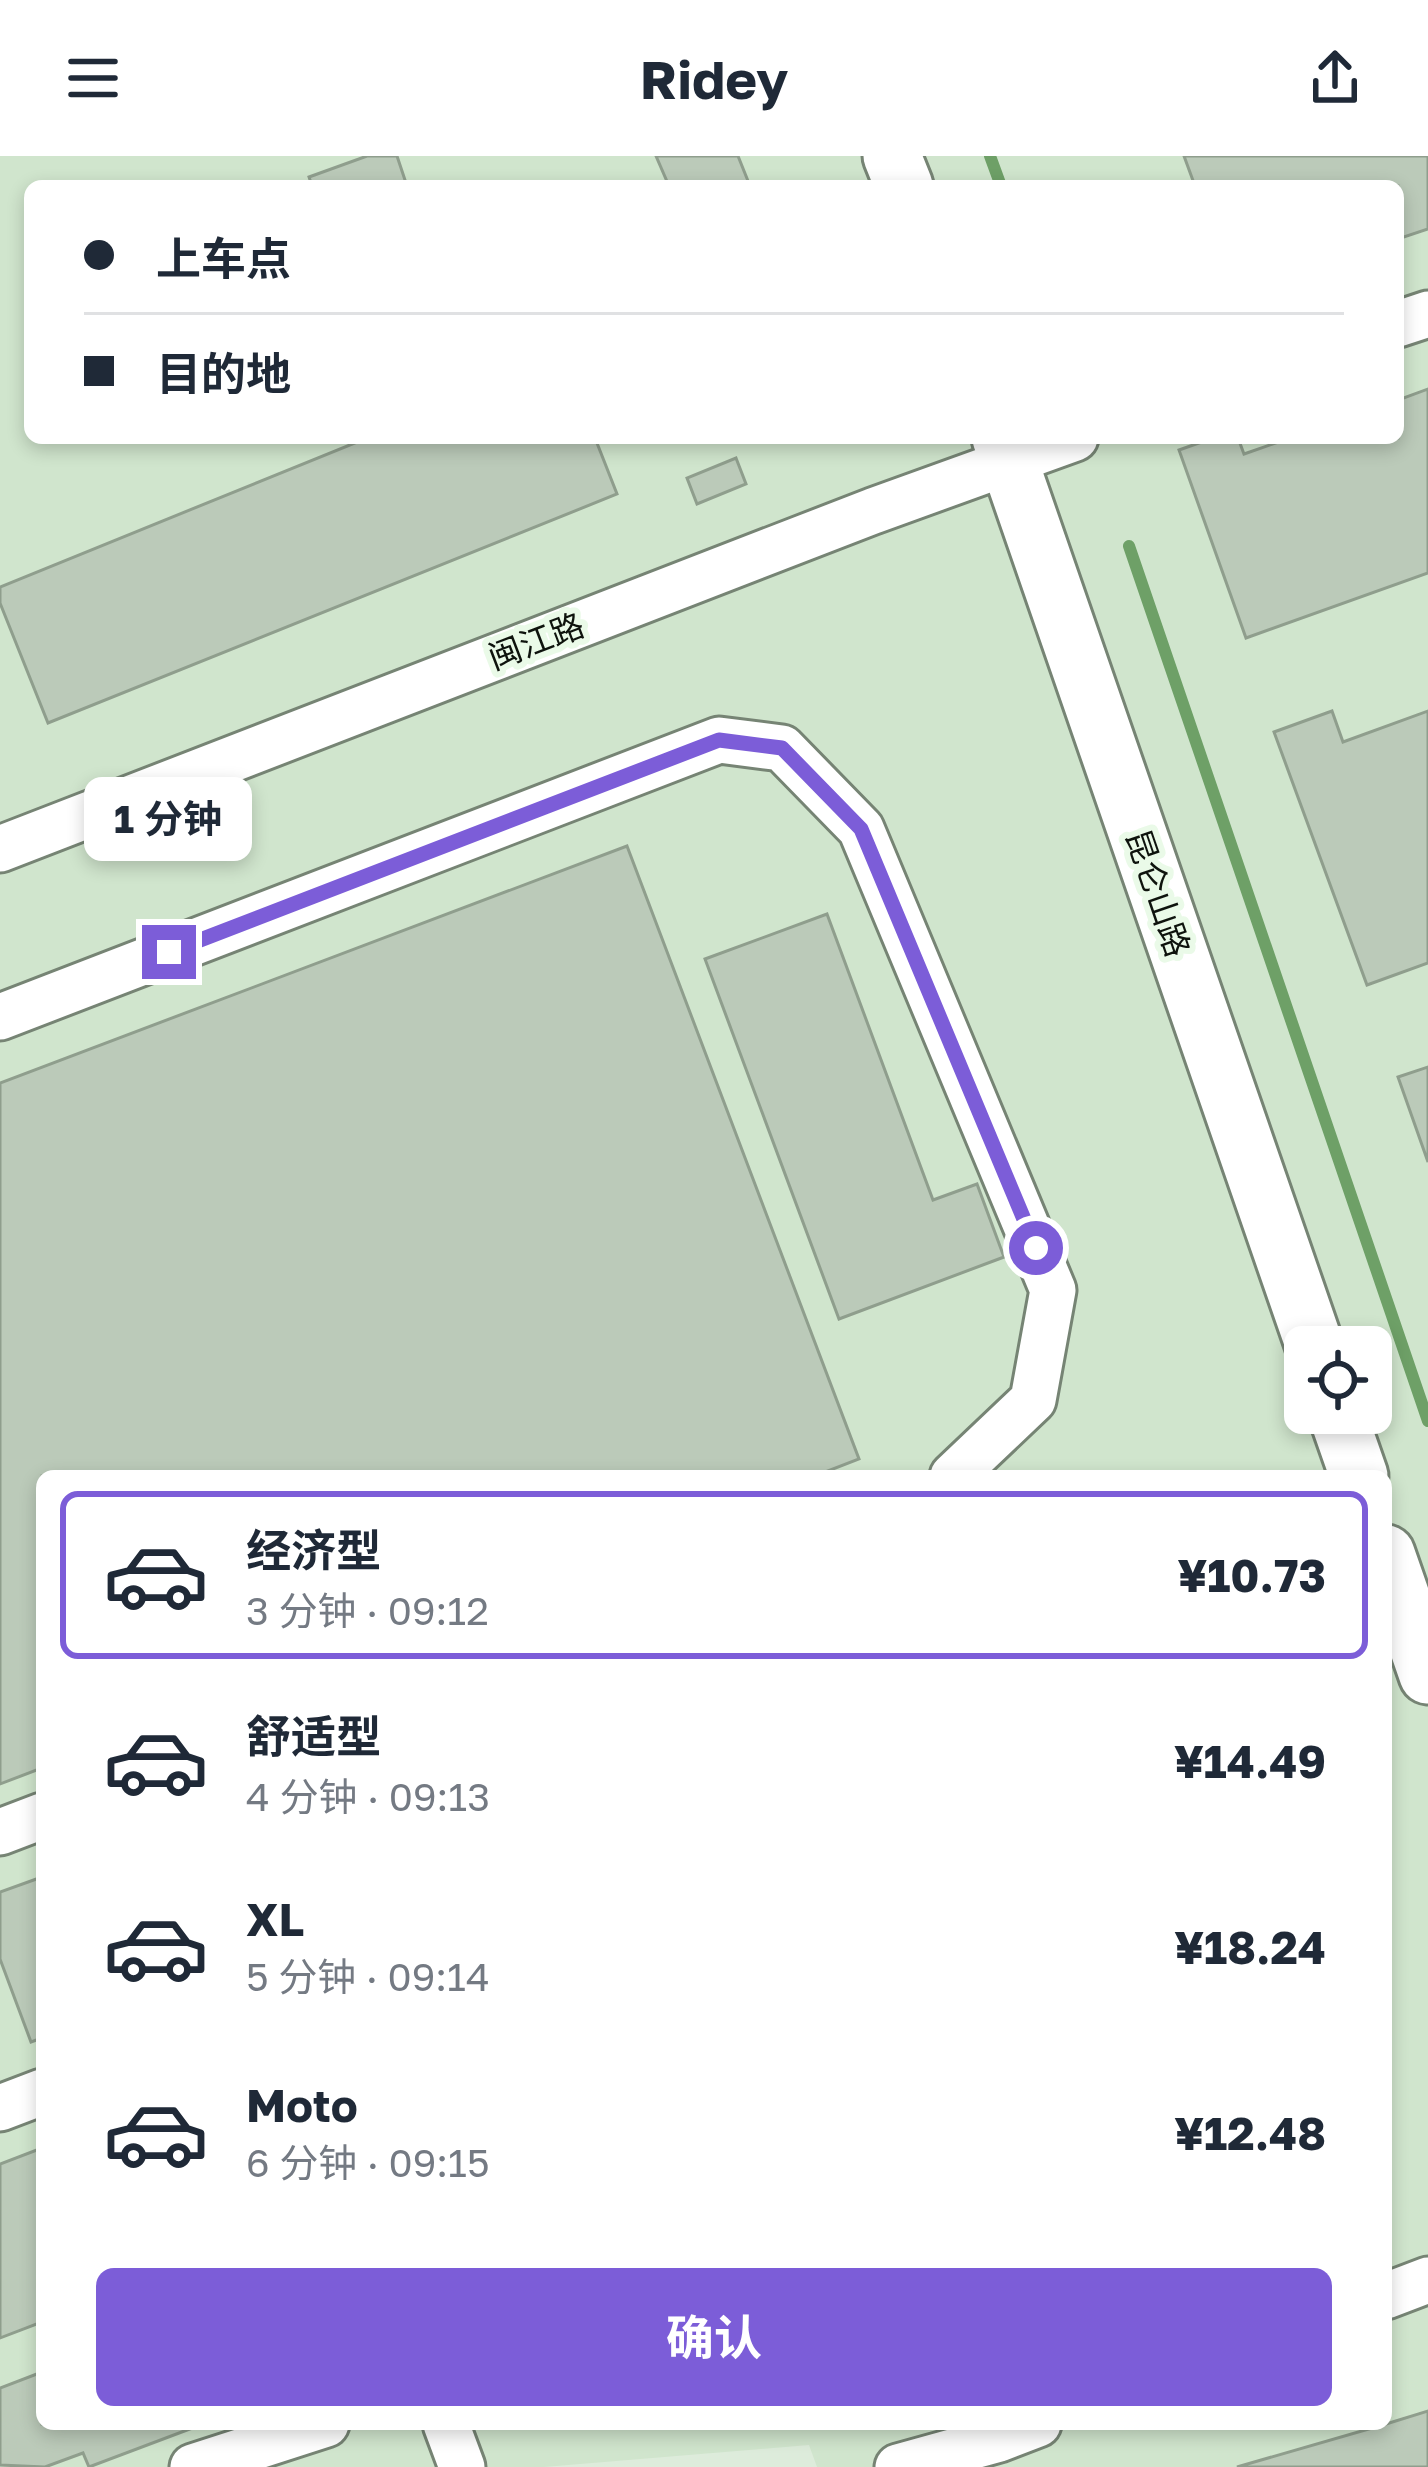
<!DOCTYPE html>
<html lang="zh">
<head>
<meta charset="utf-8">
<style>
	:root { --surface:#fff; --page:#f6f6f7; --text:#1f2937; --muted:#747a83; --line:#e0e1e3; --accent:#7c5dd8 }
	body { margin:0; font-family:"Golos Text","Noto Sans SC",sans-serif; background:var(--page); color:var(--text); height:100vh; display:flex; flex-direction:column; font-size:45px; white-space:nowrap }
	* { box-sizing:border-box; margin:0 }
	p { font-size:39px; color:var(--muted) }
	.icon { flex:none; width:66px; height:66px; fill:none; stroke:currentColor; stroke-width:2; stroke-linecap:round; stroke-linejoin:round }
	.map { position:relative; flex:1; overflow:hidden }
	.side { position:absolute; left:36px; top:1314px; width:1356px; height:960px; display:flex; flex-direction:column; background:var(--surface); border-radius:18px; box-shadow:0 6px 18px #0003 }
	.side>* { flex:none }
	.hud { position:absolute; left:24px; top:24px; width:1380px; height:264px; border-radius:18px; box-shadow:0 6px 18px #0003; display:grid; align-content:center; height:264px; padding:0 60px; background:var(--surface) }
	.controls { position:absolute; left:1284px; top:1170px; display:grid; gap:24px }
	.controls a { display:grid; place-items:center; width:108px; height:108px; border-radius:18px; background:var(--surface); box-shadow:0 6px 18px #0003; font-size:60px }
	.end { position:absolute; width:54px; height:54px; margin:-27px; border:15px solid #7c5dd8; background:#fff; box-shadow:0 0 0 6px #fff }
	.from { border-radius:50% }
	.bubble { position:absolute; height:84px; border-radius:18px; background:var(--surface); box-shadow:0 6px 18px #0003; font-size:39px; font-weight:700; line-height:84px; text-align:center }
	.hud b { display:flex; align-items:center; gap:42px; height:114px; font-size:45px }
	.hud b+b { border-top:3px solid var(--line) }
	.hud i { width:30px; height:30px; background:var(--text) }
	ul { padding:21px 0 0; list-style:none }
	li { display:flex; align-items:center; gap:36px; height:168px; margin:0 24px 18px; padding:0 36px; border:6px solid transparent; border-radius:18px }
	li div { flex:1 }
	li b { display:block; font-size:45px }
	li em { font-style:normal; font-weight:700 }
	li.active { border-color:var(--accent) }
	li>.icon { width:108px; height:108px; stroke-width:1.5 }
	.primary-button { display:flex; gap:24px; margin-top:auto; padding:24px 60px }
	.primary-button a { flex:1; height:138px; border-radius:18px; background:var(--accent); color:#fff; font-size:48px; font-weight:700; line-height:138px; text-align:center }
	header { display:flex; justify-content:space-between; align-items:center; height:156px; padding:0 60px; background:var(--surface); font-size:54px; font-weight:700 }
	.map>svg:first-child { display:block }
	.built { fill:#d0e5cd; fill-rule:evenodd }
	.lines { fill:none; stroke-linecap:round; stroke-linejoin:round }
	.stream { stroke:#6ea067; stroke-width:12 }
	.building { fill:#bbcab9; stroke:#8f9e8d; stroke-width:3 }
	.minor-casing { stroke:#768474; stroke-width:51 }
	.major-casing { stroke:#768474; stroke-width:63 }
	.minor { stroke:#fff; stroke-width:45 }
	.major { stroke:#fff; stroke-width:57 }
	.route { stroke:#7c5dd8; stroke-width:15 }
	.labels { text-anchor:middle; stroke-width:12; stroke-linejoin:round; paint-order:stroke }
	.street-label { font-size:33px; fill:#0e130d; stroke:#eafae8 }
</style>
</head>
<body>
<header><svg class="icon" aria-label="menu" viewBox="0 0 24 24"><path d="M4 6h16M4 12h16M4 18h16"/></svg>Ridey<svg class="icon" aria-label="share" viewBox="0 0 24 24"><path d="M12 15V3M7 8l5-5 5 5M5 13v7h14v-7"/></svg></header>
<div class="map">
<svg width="1428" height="2311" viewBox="0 0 1428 2311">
	<rect width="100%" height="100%" fill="#ddecdb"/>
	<path class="built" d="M0,0H1428V2311H817L809,2289L544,2311H0ZM30,30H1398V282H30ZM1305,1191H1371V1257H1305ZM42,1320H1386V2268H42Z"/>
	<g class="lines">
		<g class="stream">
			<polyline points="990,0 1001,30"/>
			<polyline points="1129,390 1428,1265"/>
		</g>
	</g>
	<g class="building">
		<polygon points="367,0 397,0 407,30 312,30 309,21"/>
		<polygon points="656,0 738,0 750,30 669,30"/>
		<polygon points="1184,0 1428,0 1428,73 1398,83 1398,30 1195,30"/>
		<polygon points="1428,233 1428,417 1246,482 1179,294 1213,282 1238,282 1244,298 1290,282 1398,282 1398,244"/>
		<polygon points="367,282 595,282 617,338 48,567 0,447 0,431"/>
		<polygon points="736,302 746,328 697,348 687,322"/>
		<polygon points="1332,555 1343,586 1428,555 1428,807 1367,829 1274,576"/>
		<polygon points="627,690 859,1303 815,1320 42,1320 42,1612 0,1628 0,927"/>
		<polygon points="827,758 933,1044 977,1028 1004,1101 839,1163 705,803"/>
		<polygon points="1428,911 1428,1006 1398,921"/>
		<polygon points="42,1721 42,1882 31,1886 0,1803 0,1736"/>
		<polygon points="42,1992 42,2166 0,2182 0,2008"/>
		<polygon points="42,2216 42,2268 203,2268 89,2311 83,2297 45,2311 0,2309 0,2232"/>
		<polygon points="1428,2255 1428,2311 1237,2311 1386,2268"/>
	</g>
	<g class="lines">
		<g class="minor-casing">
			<g id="minor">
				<polyline points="1398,168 1428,158"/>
				<polyline points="0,693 873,355 1075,282"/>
				<polyline points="0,861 719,584 782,592 861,673 1053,1134 1033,1244 953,1320"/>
				<polyline points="0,1676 42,1660"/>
				<polyline points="0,1952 42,1936"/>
				<polyline points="1386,2140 1428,2124"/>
				<polyline points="446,2268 462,2311"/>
				<polyline points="193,2311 326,2268"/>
				<polyline points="898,2311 999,2283 1038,2268"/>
			</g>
		</g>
		<g class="major-casing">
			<g id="major">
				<polyline points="892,0 904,30"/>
				<polyline points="1001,282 1315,1191"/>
				<polyline points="1337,1257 1359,1320"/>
				<polyline points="1386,1398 1428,1519"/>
			</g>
		</g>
		<use href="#minor" class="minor"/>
		<use href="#major" class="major"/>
	</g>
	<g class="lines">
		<polyline class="route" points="169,796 719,584 782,592 861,673 1036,1092"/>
	</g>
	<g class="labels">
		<g class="street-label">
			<text transform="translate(536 485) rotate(-21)" y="12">闽江路</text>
			<text transform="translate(1158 737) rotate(71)" y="12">昆仑山路</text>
		</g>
	</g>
</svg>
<div class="controls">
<a><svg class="icon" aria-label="locate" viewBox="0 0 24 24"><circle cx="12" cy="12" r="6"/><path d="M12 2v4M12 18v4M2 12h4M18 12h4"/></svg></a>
</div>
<i class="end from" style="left:1036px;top:1092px"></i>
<i class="end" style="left:169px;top:796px"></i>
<div class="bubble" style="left:84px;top:621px;width:168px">1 分钟</div>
<div class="hud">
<b><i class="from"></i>上车点</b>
<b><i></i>目的地</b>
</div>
<section class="side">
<ul>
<li class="active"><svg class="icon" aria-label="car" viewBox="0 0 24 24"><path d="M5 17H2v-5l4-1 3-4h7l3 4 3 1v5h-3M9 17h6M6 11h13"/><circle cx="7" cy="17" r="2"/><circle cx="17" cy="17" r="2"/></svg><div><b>经济型</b><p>3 分钟 · 09:12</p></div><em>¥10.73</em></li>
<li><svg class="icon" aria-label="car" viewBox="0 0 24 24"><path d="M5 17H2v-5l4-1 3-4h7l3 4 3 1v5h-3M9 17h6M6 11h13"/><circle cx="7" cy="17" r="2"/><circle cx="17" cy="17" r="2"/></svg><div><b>舒适型</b><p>4 分钟 · 09:13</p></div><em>¥14.49</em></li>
<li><svg class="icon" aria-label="car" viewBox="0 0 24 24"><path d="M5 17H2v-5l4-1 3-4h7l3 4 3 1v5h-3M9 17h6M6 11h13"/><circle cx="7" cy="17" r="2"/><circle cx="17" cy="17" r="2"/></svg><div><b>XL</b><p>5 分钟 · 09:14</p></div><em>¥18.24</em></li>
<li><svg class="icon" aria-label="car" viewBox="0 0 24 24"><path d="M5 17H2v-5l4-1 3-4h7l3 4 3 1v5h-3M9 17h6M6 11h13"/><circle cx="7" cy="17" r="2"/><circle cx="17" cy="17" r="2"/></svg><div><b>Moto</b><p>6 分钟 · 09:15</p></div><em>¥12.48</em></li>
</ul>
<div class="primary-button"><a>确认</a></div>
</section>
</div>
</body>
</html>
